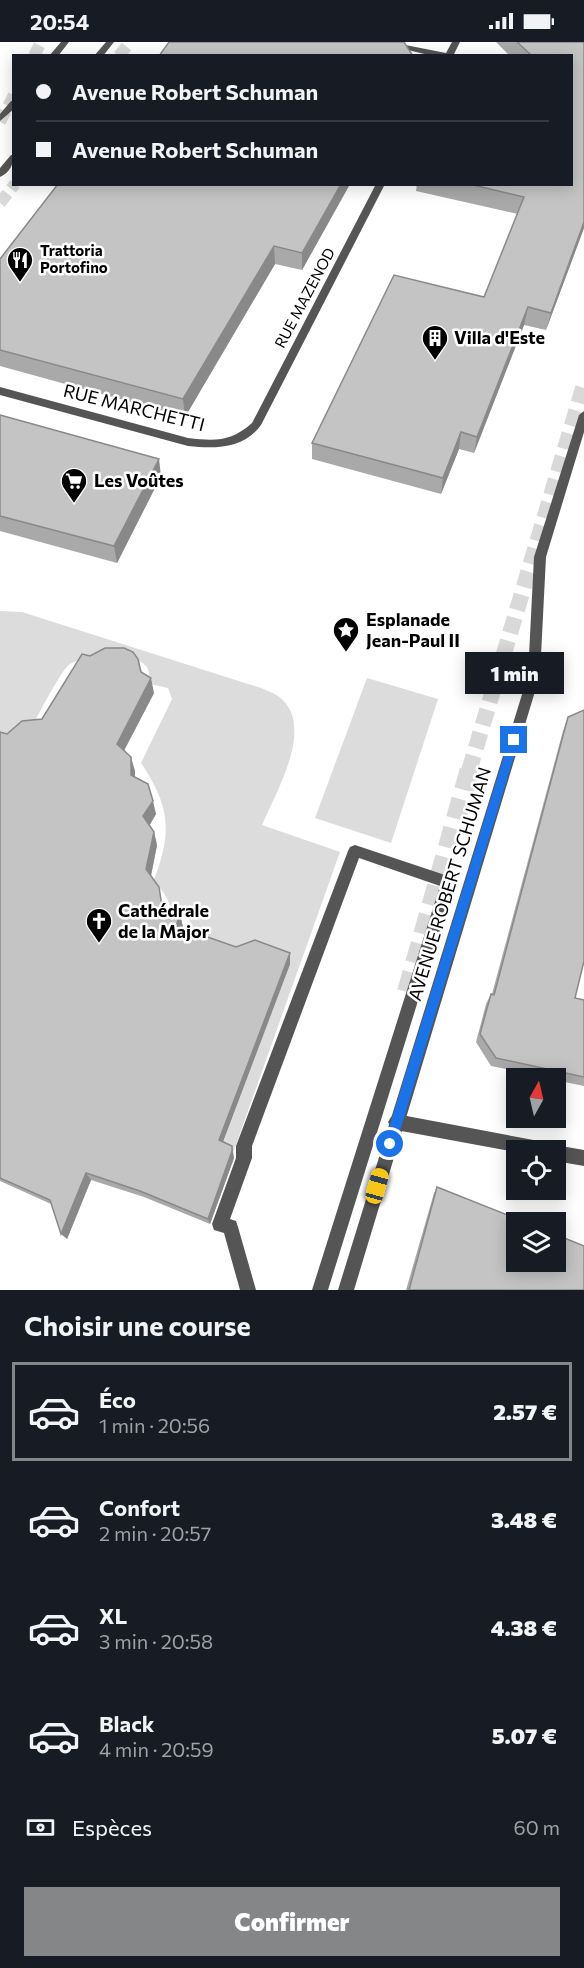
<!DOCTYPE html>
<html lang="fr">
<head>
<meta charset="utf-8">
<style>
	:root { --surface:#171b24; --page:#20242c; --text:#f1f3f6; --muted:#9ea1a6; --line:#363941; --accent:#858687 }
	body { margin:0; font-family:Commissioner,sans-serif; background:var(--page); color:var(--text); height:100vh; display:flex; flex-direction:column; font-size:22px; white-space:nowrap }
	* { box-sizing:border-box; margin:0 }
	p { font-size:20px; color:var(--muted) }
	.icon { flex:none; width:33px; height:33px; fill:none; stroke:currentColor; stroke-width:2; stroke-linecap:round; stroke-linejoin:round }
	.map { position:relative; height:1248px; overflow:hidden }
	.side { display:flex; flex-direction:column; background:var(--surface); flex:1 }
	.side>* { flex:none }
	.guide { position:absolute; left:12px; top:12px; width:561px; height:132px; border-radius:0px; box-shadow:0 3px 15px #0003; display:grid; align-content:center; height:132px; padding:0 24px; background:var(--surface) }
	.needle { width:39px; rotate:8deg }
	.controls { position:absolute; left:506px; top:1026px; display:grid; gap:12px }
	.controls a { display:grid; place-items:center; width:60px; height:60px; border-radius:0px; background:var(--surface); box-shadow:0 3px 15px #0003; font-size:30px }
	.end { position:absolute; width:27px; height:27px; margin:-14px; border:8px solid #1a73e8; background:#fff; box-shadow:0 0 0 3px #fff }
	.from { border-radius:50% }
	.bubble { position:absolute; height:42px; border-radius:0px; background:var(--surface); box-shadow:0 3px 15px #0003; font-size:20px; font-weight:800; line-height:42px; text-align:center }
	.car { position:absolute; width:18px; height:36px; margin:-18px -9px; border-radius:8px; box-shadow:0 0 4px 2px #0007; background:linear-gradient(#f5c518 24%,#345 0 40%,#f5c518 0 76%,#345 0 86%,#f5c518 0) }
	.guide b { display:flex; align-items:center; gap:21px; height:57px; font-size:22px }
	.guide b+b { border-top:2px solid var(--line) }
	.guide i { width:15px; height:15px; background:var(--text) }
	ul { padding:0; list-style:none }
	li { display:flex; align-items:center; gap:18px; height:99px; margin:0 12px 9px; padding:0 12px; border:3px solid transparent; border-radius:0px }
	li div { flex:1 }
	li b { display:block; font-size:22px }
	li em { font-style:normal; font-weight:800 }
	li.selected { border-color:var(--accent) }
	li>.icon { width:54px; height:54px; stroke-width:1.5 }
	h2 { padding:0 24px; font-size:27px; line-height:72px }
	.pay { display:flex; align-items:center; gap:15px; height:66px; padding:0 24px; font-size:22px }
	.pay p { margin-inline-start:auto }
	.cta { display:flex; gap:12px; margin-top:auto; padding:12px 24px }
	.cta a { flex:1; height:69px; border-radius:0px; background:var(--accent); color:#fff; font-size:24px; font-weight:800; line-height:69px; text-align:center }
	.status { display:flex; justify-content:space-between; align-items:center; height:42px; padding:0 30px; background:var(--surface); direction:ltr }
	.status svg { height:16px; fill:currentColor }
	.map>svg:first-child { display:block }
	.green { fill:#dcdcdc }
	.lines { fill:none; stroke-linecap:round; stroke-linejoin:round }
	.trunk-tunnel-far2 { stroke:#d9d9d9; stroke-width:12; stroke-dasharray:12 6; stroke-linecap:butt }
	.trunk-tunnel-far1 { stroke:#d9d9d9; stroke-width:16; stroke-dasharray:16 8; stroke-linecap:butt }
	.trunk-tunnel { stroke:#d9d9d9; stroke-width:20; stroke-dasharray:20 10; stroke-linecap:butt }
	.pedestrian { fill:#555; fill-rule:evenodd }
	.minor { fill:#555; fill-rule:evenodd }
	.tertiary { fill:#555; fill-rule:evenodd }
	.wall { fill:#a9a9a9 }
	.shaded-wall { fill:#898989 }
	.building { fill:#c4c4c4; stroke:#898989; stroke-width:1.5 }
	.route { fill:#1a73e8 }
	.labels { text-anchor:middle; stroke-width:5; stroke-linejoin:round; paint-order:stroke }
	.far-poi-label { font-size:15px; font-weight:bold; fill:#000; stroke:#fff; text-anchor:start }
	.far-street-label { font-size:15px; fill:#000; stroke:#fff }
	.poi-label { font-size:18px; font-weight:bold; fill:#000; stroke:#fff; text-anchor:start }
	.street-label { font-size:18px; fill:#000; stroke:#fff }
</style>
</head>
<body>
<div class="status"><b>20:54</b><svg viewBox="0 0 49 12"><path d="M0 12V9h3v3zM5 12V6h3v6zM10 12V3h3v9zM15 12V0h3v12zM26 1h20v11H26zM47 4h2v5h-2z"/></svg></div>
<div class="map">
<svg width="584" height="1248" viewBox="0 0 584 1248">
	<rect width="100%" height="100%" fill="#fff"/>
	<g class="green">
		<path d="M0,569L22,570L261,646C267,648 273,651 278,654C317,682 276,750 262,783L340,810L233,1111L221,1106L287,929L187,891L191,881L187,874L171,869C168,856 164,849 153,840C172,792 171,765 141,721L172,657L168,646L150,642C149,636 150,628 146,624C136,611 84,613 70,622C61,628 38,674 31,686L0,695Z"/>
		<polygon points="367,636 438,657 391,801 315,776"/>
	</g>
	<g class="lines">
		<g class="trunk-tunnel-far2">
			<polyline points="34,14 41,0"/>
			<polyline points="119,14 130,0"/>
			<polyline points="0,80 14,53"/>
			<polyline points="0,161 15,142"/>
		</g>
		<polyline class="trunk-tunnel-far1" points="469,729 584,343"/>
		<polyline class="trunk-tunnel" points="407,950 470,727"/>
		<polygon class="pedestrian" points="355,803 448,834 453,836 455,840 328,1248 312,1248 440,844 359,816 252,1104 252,1116 230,1177 236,1179 238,1185 256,1248 240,1248 224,1191 214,1188 212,1182 236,1116 236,1104 348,809 350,805"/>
		<g class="minor">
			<polygon points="374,0 390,0 446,11 452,0 460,0 453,14 433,14"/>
			<path d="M376,142H385L261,383C244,407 215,407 188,404L0,353V345L188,396C215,399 231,400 252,381Z"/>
			<polygon points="396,1072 544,1100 550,1105 555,1103 584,1108 584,1124 555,1119 555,1108 516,1108 516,1110 396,1088 391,1085 388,1080 391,1075"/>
		</g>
		<g class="tertiary">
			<polygon points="61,0 69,0 58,14 49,14"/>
			<polygon points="106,0 114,0 103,14 94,14"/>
			<polygon points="11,59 14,59 14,67 0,79 0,72"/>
			<path d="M11,113H14C14,122 9,131 0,135V126Z"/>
			<polygon points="584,369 584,390 546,515 540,633 354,1248 338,1248 528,633 534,515 579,373"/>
		</g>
	</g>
	<g class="wall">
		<polygon points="496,0 584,0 584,186 546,288 524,283 474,411 459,407 441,452 312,417 312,401 484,255 518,172 416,149 417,142 572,142 572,14 510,14"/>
		<polygon points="58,142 350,142 302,228 275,222 185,375 0,324 0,217"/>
		<polygon points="0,373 161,434 117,521 0,489"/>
		<polygon points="154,651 124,709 135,729 135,735 156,772 149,783 154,790 157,803 151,833 163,865 180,873 183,885 182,886 236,905 290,922 223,1100 232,1104 234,1116 210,1182 144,1155 91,1138 67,1197 51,1162 0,1139 0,690 7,692 42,677"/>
		<polygon points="568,675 575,956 584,958 584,1044 555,1038 555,1036 550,1036 491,1024 476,1000 486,962 491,952 492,952 563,689"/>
		<polygon points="437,1145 584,1248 406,1248 434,1151"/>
	</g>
	<g class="shaded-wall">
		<polygon points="341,142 350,142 302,228 302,211"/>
		<polygon points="584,180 584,186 546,288 551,271"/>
		<polygon points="274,204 275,222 185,375 183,357"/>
		<polygon points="528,265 524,283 474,411 477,395"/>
		<polygon points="461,390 459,407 441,452 443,436"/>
		<polygon points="159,417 161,434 117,521 114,504"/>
		<polygon points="151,636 154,651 120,716 117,702"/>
		<polygon points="131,715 135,729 134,747 131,733"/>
		<polygon points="153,759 156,772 147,788 143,774"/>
		<polygon points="154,790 157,803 150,839 146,827"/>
		<polygon points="180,873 183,885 178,895 176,884"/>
		<polygon points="290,911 290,922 221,1105 219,1098"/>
		<polygon points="232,1104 234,1116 210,1182 208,1177"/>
		<polygon points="86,1131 91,1138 67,1197 61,1192"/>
	</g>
	<g class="building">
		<polygon points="169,0 404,0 413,14 159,14"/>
		<polygon points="517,0 584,0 584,180 551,271 528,265 477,395 461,390 443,436 312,401 394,233 484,255 524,155 469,142 572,142 572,14 525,14 530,12"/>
		<polygon points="58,142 341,142 302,211 274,204 183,357 0,308 0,217"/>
		<polygon points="0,373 159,417 114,504 0,474"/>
		<polygon points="105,606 124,606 133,610 138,617 141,630 151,636 117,702 131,715 131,733 148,742 153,759 143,774 154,790 146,827 159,845 162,864 180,873 176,884 236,905 255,898 290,911 219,1098 232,1104 232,1109 208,1177 140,1149 86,1131 61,1192 50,1158 0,1136 0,690 7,692 22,679 42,677 82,612 90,614"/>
		<polygon points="584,668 584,919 575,956 584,958 584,1035 496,1016 480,992 491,952 494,953 568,675"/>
		<polygon points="437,1145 525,1180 516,1180 516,1220 555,1220 555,1192 584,1204 584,1248 409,1248"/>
	</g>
	<polygon class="route" points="514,694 519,698 396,1102 394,1106 390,1108 385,1106 384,1102 509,698"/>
	<defs>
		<g id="restaurant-pin" transform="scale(1.35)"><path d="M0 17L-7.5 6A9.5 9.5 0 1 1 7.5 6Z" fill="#000" stroke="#fff"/><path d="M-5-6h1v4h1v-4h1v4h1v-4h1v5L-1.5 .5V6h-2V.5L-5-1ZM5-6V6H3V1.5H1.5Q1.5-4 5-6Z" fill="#fff"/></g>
		<g id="building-pin" transform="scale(1.35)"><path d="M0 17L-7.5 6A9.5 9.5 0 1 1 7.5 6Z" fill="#000" stroke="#fff"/><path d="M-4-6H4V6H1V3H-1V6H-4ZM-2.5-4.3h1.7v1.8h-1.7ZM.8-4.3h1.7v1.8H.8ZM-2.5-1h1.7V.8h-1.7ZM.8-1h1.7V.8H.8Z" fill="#fff"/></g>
		<g id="supermarket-pin" transform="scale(1.35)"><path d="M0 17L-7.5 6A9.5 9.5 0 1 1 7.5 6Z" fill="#000" stroke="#fff"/><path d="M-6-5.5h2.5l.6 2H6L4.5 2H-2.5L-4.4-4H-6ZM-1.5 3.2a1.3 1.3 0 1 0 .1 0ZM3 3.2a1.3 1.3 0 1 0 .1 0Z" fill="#fff"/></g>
		<g id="sight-pin" transform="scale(1.35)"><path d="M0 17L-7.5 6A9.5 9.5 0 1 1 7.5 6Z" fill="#000" stroke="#fff"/><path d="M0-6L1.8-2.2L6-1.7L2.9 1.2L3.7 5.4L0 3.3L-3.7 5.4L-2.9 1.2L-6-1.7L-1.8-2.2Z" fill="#fff"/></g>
		<g id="church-pin" transform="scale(1.35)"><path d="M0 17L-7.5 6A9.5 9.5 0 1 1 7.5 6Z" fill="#000" stroke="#fff"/><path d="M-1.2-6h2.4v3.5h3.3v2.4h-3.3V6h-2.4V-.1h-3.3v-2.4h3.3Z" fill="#fff"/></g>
	</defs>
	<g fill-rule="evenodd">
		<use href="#restaurant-pin" x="20" y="218"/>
		<use href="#building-pin" x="435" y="296"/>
		<use href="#supermarket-pin" x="74" y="439"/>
		<use href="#sight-pin" x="346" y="588"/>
		<use href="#church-pin" x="99" y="879"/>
	</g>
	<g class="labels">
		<g class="far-poi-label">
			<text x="40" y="214">Trattoria<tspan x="40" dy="17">Portofino</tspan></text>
		</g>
		<g class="far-street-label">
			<text transform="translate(305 256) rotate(-62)" y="5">RUE MAZENOD</text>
		</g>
		<g class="poi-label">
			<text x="454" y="302">Villa d'Este</text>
			<text x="94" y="445">Les Voûtes</text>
			<text x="366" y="584">Esplanade<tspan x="366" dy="21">Jean-Paul II</tspan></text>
			<text x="118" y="875">Cathédrale<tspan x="118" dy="21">de la Major</tspan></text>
		</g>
		<g class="street-label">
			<text transform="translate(134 366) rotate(14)" y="6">RUE MARCHETTI</text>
			<text transform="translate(450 842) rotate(-73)" y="6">AVENUE ROBERT SCHUMAN</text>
		</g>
	</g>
</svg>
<div class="controls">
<a><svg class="needle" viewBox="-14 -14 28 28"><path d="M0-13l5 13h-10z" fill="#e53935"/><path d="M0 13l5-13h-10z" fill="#9ea1a6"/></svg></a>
<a><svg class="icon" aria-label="locate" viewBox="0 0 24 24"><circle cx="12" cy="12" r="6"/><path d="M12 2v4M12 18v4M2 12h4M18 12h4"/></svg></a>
<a><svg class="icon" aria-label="layers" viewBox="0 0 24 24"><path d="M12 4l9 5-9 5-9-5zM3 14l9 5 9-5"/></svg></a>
</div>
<i class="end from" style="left:390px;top:1102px"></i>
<i class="end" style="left:514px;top:698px"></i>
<div class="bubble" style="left:465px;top:610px;width:99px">1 min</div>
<i class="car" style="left:377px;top:1144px;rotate:16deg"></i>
<div class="guide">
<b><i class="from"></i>Avenue Robert Schuman</b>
<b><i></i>Avenue Robert Schuman</b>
</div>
</div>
<section class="side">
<h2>Choisir une course</h2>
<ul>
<li class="selected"><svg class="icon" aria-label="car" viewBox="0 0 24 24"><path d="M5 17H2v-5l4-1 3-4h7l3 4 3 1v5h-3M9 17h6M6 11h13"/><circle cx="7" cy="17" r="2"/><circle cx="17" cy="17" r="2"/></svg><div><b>Éco</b><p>1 min · 20:56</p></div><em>2.57 €</em></li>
<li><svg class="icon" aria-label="car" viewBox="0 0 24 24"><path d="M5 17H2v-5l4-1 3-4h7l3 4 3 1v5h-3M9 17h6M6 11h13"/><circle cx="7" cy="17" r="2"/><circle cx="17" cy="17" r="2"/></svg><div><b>Confort</b><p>2 min · 20:57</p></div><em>3.48 €</em></li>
<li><svg class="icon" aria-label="car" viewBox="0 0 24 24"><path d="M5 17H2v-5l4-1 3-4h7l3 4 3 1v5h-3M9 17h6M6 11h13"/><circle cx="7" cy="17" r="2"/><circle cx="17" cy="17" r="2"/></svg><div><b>XL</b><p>3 min · 20:58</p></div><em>4.38 €</em></li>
<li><svg class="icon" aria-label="car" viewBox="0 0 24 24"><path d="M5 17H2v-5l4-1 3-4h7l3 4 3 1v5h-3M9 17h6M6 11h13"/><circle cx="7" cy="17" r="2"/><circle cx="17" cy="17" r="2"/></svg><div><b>Black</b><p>4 min · 20:59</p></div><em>5.07 €</em></li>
</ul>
<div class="pay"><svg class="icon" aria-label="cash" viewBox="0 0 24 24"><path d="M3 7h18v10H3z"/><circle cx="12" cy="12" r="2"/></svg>Espèces<p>60 m</p></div>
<div class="cta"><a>Confirmer</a></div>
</section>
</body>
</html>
